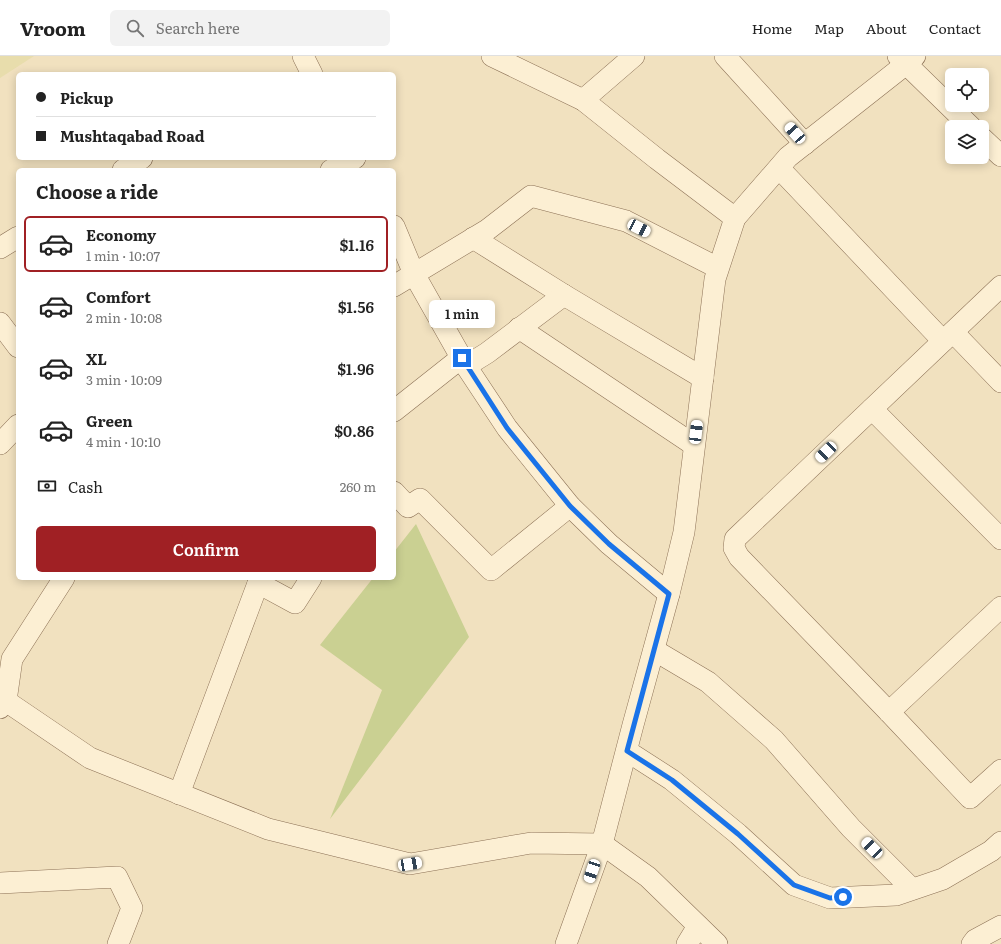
<!DOCTYPE html>
<html lang="en">
<head>
<meta charset="utf-8">
<style>
	:root { --surface:#fff; --page:#f2f2f2; --text:#222; --muted:#767676; --line:#e0e0e0; --accent:#a02024 }
	body { margin:0; font-family:Literata,serif; background:var(--page); color:var(--text); height:100vh; display:flex; flex-direction:column; font-size:15px; white-space:nowrap }
	* { box-sizing:border-box; margin:0 }
	p { font-size:13px; color:var(--muted) }
	.icon { flex:none; width:22px; height:22px; fill:none; stroke:currentColor; stroke-width:2; stroke-linecap:round; stroke-linejoin:round }
	.map { position:relative; flex:1; overflow:hidden }
	.side { position:absolute; left:16px; top:112px; width:380px; height:412px; display:flex; flex-direction:column; background:var(--surface); border-radius:6px; box-shadow:0 2px 10px #0003 }
	.side>* { flex:none }
	.top-card { position:absolute; left:16px; top:16px; width:380px; height:88px; border-radius:6px; box-shadow:0 2px 10px #0003; display:grid; align-content:center; height:88px; padding:0 20px; background:var(--surface) }
	.fabs { position:absolute; left:945px; top:12px; display:grid; gap:8px }
	.fabs a { display:grid; place-items:center; width:44px; height:44px; border-radius:6px; background:var(--surface); box-shadow:0 2px 10px #0003; font-size:20px }
	.end { position:absolute; width:18px; height:18px; margin:-9px; border:5px solid #1a73e8; background:#fff; box-shadow:0 0 0 2px #fff }
	.from { border-radius:50% }
	.bubble { position:absolute; height:28px; border-radius:6px; background:var(--surface); box-shadow:0 2px 10px #0003; font-size:13px; font-weight:600; line-height:28px; text-align:center }
	.car { position:absolute; width:12px; height:24px; margin:-12px -6px; border-radius:5px; box-shadow:0 0 3px 1px #0007; background:linear-gradient(#fff 24%,#345 0 40%,#fff 0 76%,#345 0 86%,#fff 0) }
	.top-card b { display:flex; align-items:center; gap:14px; height:38px; font-size:15px }
	.top-card b+b { border-top:1px solid var(--line) }
	.top-card i { width:10px; height:10px; background:var(--text) }
	ul { padding:0; list-style:none }
	li { display:flex; align-items:center; gap:12px; height:56px; margin:0 8px 6px; padding:0 12px; border:2px solid transparent; border-radius:6px }
	li div { flex:1 }
	li b { display:block; font-size:15px }
	li em { font-style:normal; font-weight:600 }
	li.on { border-color:var(--accent) }
	li>.icon { width:36px; height:36px; stroke-width:1.5 }
	h2 { padding:0 20px; font-size:18px; line-height:48px }
	.pay { display:flex; align-items:center; gap:10px; height:44px; padding:0 20px; font-size:15px }
	.pay p { margin-inline-start:auto }
	.cta { display:flex; gap:8px; margin-top:auto; padding:8px 20px }
	.cta a { flex:1; height:46px; border-radius:6px; background:var(--accent); color:#fff; font-size:16px; font-weight:600; line-height:46px; text-align:center }
	header { display:flex; align-items:center; gap:24px; box-sizing:border-box; height:56px; padding:0 20px; background:var(--surface); border-bottom:1px solid var(--line) }
	header strong { font-size:19px }
	nav { display:flex; gap:22px; margin-inline-start:auto; font-size:14px }
	.search { width:280px; height:36px; background:var(--page); display:flex; align-items:center; gap:10px; box-sizing:border-box; padding:0 14px; border-radius:6px; color:var(--muted); font-size:15px }
	.map>svg:first-child { display:block }
	.farmland { fill:#e8ddac }
	.green { fill:#cad092 }
	.lines { fill:none; stroke-linecap:round; stroke-linejoin:round }
	.minor-casing { stroke:#8c7156; stroke-width:22 }
	.minor { stroke:#fcefd3; stroke-width:21 }
	.route { stroke:#1a73e8; stroke-width:5 }
</style>
</head>
<body>
<header>
<strong>Vroom</strong>
<div class="search"><svg class="icon" aria-label="search" viewBox="0 0 24 24"><circle cx="10" cy="10" r="6"/><path d="M15 15l6 6"/></svg>Search here</div>
<nav><a>Home</a><a>Map</a><a>About</a><a>Contact</a></nav>
</header>
<div class="map">
<svg width="1001" height="888" viewBox="0 0 1001 888">
	<rect width="100%" height="100%" fill="#f1e1bf"/>
	<polygon class="farmland" points="0,0 34,0 0,22"/>
	<polygon class="green" points="416,468 469,581 330,763 382,634 320,589 373,522 394,522 394,496"/>
	<g class="lines">
		<g class="minor-casing">
			<g id="minor">
				<polyline points="303,0 312,18"/>
				<polyline points="492,0 583,44 657,103 735,162"/>
				<polyline points="725,0 805,88"/>
				<polyline points="898,0 971,71"/>
				<polyline points="583,44 634,0"/>
				<polyline points="982,82 1001,100"/>
				<polyline points="779,112 943,285"/>
				<polyline points="123,114 142,102"/>
				<polyline points="331,114 355,102"/>
				<polyline points="394,170 414,218 466,310 507,372 570,450 609,488 669,538"/>
				<polyline points="473,182 564,239 703,322"/>
				<polyline points="0,192 18,181"/>
				<polyline points="394,230 487,174 531,140 626,165 718,212"/>
				<polyline points="1001,230 735,483 734,492 739,501 889,656 970,742 1001,714"/>
				<polyline points="0,267 18,291"/>
				<polyline points="519,272 694,389"/>
				<polyline points="953,276 1001,326"/>
				<polyline points="466,310 487,297 564,239"/>
				<polyline points="872,353 1001,483"/>
				<polyline points="394,355 461,302"/>
				<polyline points="0,388 18,369"/>
				<polyline points="394,436 408,451 420,443 491,514 570,450"/>
				<polyline points="258,527 295,547 311,522"/>
				<polyline points="654,594 708,626 774,684 851,772 912,833"/>
				<polyline points="0,641 90,702 268,773 410,808 531,787 602,788 648,821 717,888"/>
				<polyline points="0,652 6,645 12,603 64,522"/>
				<polyline points="889,656 1001,551"/>
				<polyline points="627,695 672,724 738,778 794,829 830,842 896,839 943,823 991,795 1001,786"/>
				<polyline points="179,738 260,522"/>
				<polyline points="0,827 117,821 132,852 118,888"/>
				<polyline points="566,888 602,788 633,669 669,538 684,476 715,223 735,162 788,101 906,8 915,0"/>
				<polyline points="687,888 698,870"/>
				<polyline points="972,888 975,884 1001,870"/>
			</g>
		</g>
		<use href="#minor" class="minor"/>
	</g>
	<g class="lines">
		<polyline class="route" points="462,302 507,372 570,450 609,488 669,538 627,695 672,724 738,778 794,829 830,842 843,841"/>
	</g>
</svg>
<div class="fabs">
<a><svg class="icon" aria-label="locate" viewBox="0 0 24 24"><circle cx="12" cy="12" r="6"/><path d="M12 2v4M12 18v4M2 12h4M18 12h4"/></svg></a>
<a><svg class="icon" aria-label="layers" viewBox="0 0 24 24"><path d="M12 4l9 5-9 5-9-5zM3 14l9 5 9-5"/></svg></a>
</div>
<i class="end from" style="left:843px;top:841px"></i>
<i class="end" style="left:462px;top:302px"></i>
<div class="bubble" style="left:429px;top:244px;width:66px">1 min</div>
<i class="car" style="left:795px;top:77px;rotate:318deg"></i>
<i class="car" style="left:639px;top:172px;rotate:117deg"></i>
<i class="car" style="left:696px;top:376px;rotate:7deg"></i>
<i class="car" style="left:826px;top:396px;rotate:226deg"></i>
<i class="car" style="left:872px;top:792px;rotate:315deg"></i>
<i class="car" style="left:410px;top:808px;rotate:80deg"></i>
<i class="car" style="left:592px;top:815px;rotate:199deg"></i>
<div class="top-card">
<b><i class="from"></i>Pickup</b>
<b><i></i>Mushtaqabad Road</b>
</div>
<section class="side">
<h2>Choose a ride</h2>
<ul>
<li class="on"><svg class="icon" aria-label="car" viewBox="0 0 24 24"><path d="M5 17H2v-5l4-1 3-4h7l3 4 3 1v5h-3M9 17h6M6 11h13"/><circle cx="7" cy="17" r="2"/><circle cx="17" cy="17" r="2"/></svg><div><b>Economy</b><p>1 min · 10:07</p></div><em>$1.16</em></li>
<li><svg class="icon" aria-label="car" viewBox="0 0 24 24"><path d="M5 17H2v-5l4-1 3-4h7l3 4 3 1v5h-3M9 17h6M6 11h13"/><circle cx="7" cy="17" r="2"/><circle cx="17" cy="17" r="2"/></svg><div><b>Comfort</b><p>2 min · 10:08</p></div><em>$1.56</em></li>
<li><svg class="icon" aria-label="car" viewBox="0 0 24 24"><path d="M5 17H2v-5l4-1 3-4h7l3 4 3 1v5h-3M9 17h6M6 11h13"/><circle cx="7" cy="17" r="2"/><circle cx="17" cy="17" r="2"/></svg><div><b>XL</b><p>3 min · 10:09</p></div><em>$1.96</em></li>
<li><svg class="icon" aria-label="car" viewBox="0 0 24 24"><path d="M5 17H2v-5l4-1 3-4h7l3 4 3 1v5h-3M9 17h6M6 11h13"/><circle cx="7" cy="17" r="2"/><circle cx="17" cy="17" r="2"/></svg><div><b>Green</b><p>4 min · 10:10</p></div><em>$0.86</em></li>
</ul>
<div class="pay"><svg class="icon" aria-label="cash" viewBox="0 0 24 24"><path d="M3 7h18v10H3z"/><circle cx="12" cy="12" r="2"/></svg>Cash<p>260 m</p></div>
<div class="cta"><a>Confirm</a></div>
</section>
</div>
</body>
</html>
